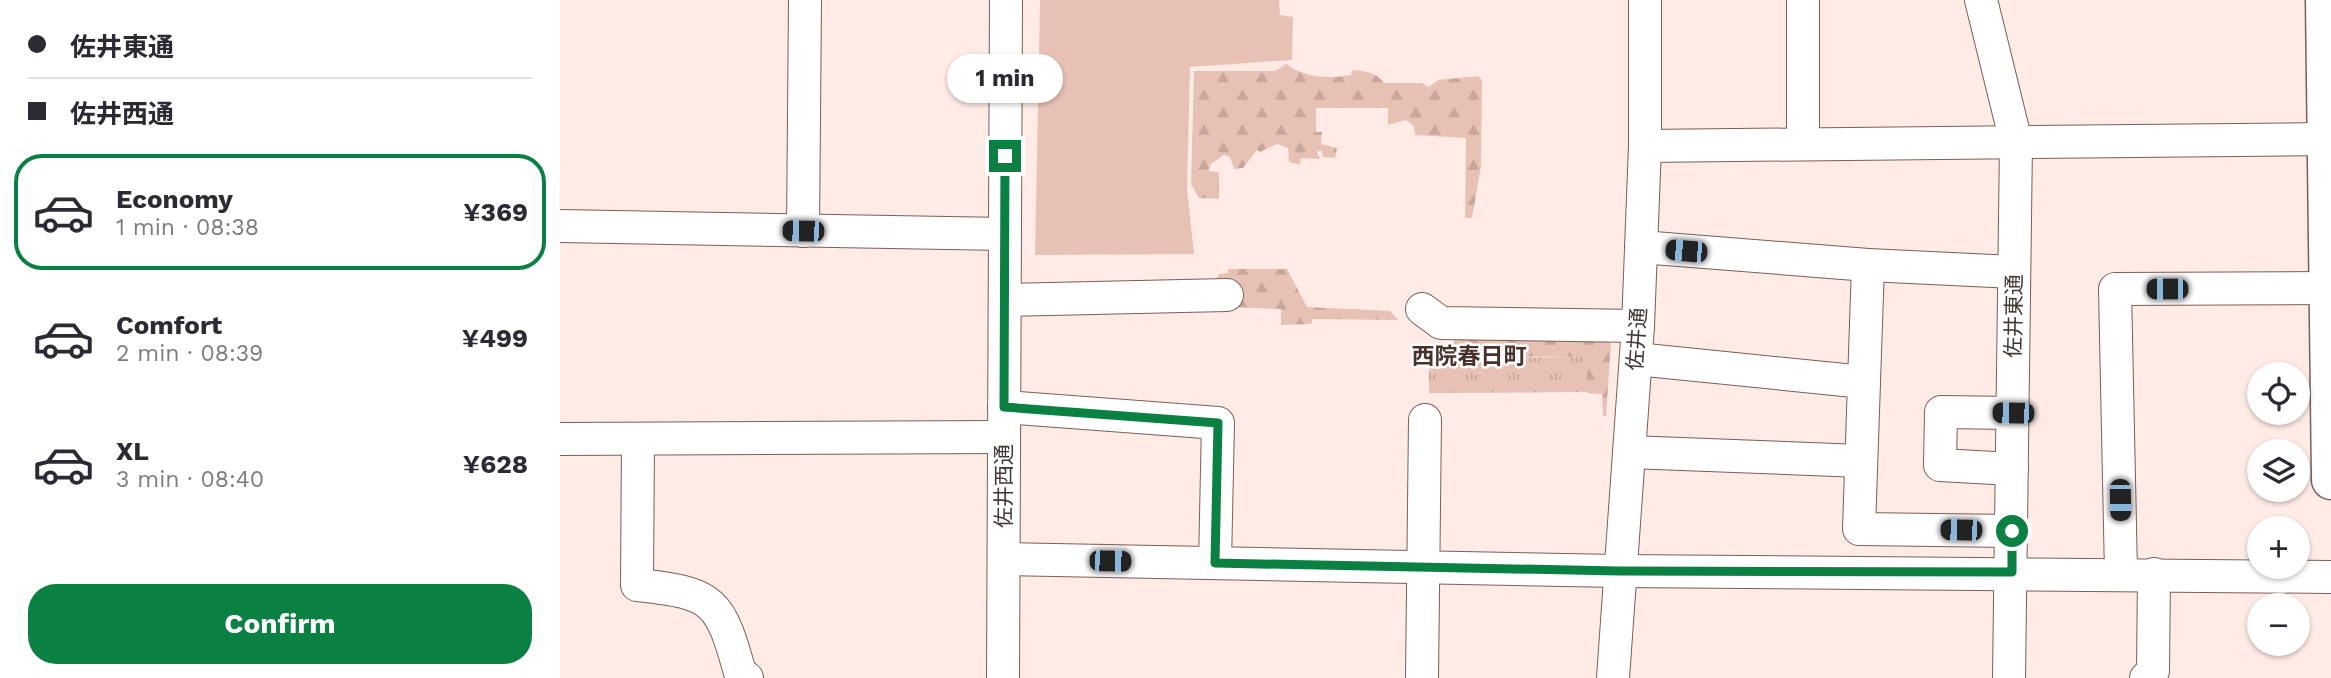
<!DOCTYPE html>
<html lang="en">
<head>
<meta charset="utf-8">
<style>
	:root { --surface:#fff; --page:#f7f7f7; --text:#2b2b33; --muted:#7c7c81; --line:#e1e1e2; --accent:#0b8043 }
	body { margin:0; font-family:"Work Sans","Noto Sans JP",sans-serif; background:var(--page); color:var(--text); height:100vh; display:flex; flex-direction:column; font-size:26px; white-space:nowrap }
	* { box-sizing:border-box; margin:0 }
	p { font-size:23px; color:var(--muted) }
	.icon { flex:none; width:38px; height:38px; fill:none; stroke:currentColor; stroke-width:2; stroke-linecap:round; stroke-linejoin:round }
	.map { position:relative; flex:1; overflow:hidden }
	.sheet { display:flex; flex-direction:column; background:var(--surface); width:560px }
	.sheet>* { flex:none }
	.banner { display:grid; align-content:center; height:154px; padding:0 28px; background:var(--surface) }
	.controls { position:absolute; left:1687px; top:362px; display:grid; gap:14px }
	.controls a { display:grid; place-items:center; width:63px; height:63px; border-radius:50%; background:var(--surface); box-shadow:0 2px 5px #0004; font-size:35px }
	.end { position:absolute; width:32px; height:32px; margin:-16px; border:9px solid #0b8043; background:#fff; box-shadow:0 0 0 4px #fff }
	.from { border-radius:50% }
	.bubble { position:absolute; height:49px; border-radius:24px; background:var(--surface); box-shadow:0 2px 5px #0004; font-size:23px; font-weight:700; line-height:49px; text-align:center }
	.car { position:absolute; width:21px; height:42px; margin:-21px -10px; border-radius:9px; box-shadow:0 0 5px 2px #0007; background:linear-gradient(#222 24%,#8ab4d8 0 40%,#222 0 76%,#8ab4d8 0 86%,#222 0) }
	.banner b { display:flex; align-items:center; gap:24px; height:66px; font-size:26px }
	.banner b+b { border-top:2px solid var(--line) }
	.banner i { width:18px; height:18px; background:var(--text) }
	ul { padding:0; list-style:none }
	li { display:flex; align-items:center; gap:21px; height:116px; margin:0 14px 10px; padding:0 14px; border:4px solid transparent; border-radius:28px }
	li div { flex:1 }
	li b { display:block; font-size:26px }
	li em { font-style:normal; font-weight:700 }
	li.on { border-color:var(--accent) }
	li>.icon { width:63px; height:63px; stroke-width:1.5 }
	.cta { display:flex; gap:14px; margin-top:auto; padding:14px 28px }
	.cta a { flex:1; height:80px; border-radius:28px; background:var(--accent); color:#fff; font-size:28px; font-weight:700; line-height:80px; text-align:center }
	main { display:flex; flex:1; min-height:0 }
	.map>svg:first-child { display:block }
	.forest { fill:url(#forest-firs) }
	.park { fill:url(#park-tufts) }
	.pitch { fill:#e8c1b5 }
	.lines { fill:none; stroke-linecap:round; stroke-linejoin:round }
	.minor-casing { stroke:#795f58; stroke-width:34 }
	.major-casing { stroke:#795f58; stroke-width:41 }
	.minor { stroke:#fff; stroke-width:32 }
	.major { stroke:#fff; stroke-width:38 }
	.route { stroke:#0b8043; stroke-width:9 }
	.labels { text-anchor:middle; stroke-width:5; stroke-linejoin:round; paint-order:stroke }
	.street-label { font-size:21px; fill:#413632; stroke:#fff }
	.neighbourhood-label { font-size:23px; font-weight:bold; fill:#48312a; stroke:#fff }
</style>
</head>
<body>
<main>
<section class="sheet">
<div class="banner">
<b><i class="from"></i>佐井東通</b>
<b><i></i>佐井西通</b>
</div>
<ul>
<li class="on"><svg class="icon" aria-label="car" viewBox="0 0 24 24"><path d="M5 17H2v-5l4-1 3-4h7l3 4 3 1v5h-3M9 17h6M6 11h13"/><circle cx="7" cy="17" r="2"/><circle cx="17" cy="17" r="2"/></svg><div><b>Economy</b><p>1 min · 08:38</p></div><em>¥369</em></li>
<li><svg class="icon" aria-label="car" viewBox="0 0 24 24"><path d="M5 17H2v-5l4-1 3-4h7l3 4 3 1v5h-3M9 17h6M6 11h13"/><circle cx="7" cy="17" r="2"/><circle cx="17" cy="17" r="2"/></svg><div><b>Comfort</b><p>2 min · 08:39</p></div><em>¥499</em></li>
<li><svg class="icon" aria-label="car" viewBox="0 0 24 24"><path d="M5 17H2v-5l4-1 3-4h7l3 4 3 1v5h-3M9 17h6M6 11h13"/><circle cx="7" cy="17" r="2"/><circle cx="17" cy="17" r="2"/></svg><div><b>XL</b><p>3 min · 08:40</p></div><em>¥628</em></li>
</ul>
<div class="cta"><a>Confirm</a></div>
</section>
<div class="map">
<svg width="1771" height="678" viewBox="0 0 1771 678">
	<defs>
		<pattern id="forest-firs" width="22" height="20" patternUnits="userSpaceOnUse" patternTransform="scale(1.75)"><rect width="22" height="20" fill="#e8c1b5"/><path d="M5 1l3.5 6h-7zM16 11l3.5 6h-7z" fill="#c8a69c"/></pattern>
		<pattern id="park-tufts" width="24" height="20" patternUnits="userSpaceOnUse" patternTransform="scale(1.75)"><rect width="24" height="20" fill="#e8c1b5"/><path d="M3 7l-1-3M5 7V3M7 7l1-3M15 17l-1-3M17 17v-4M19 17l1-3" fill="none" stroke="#c8a69c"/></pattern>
	</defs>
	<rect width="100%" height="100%" fill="#feebe6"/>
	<g class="forest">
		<path d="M726,64C745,78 768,79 791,75L792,70C805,71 816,72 824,83H862L869,87L878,80L918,76L922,80L921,166L912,218H905L906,138L855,135L854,126L846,120L828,125V108H756V132H762L761,144L777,148L775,158L763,157L761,150L757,152L760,159L741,158L740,165L729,162L728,148L717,144L700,152L697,150L683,168L674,169L670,157L664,155L651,164L648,171L659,172V199L639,198L631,184L634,71H715Z"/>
		<polygon points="668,269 727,269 747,307 830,311 838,320 753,319 751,324 721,325 721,309 671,307 654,283 659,274 668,273"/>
		<polygon points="894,332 913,333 916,340 1051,342 1046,416 1043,416 1042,394 1027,393 1027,357 894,356"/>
	</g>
	<polygon class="park" points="1027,357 1027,392 869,393 869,358"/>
	<polygon class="pitch" points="480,0 719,0 720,15 733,17 732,60 630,67 627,189 634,254 475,255"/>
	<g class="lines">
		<g class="minor-casing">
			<g id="minor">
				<polyline points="1421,0 1456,142 1449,678"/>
				<polyline points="1243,144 1243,0"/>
				<polyline points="1085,146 1768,139"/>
				<polyline points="0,226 445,234"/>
				<polyline points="243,231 245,0"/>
				<polyline points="1081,247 1308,265 1454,272"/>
				<polyline points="1308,265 1299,529 1452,531"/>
				<polyline points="445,300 667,295"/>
				<polyline points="862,309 881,323 1078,326"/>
				<polyline points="1076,359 1304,382"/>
				<polyline points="444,407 658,423 655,563"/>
				<polyline points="0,439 444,437"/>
				<path d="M78,439L77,585C156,593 160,601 181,676L187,678"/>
				<polyline points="1069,452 1301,461"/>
				<polyline points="1452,469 1380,465 1381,412 1453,413"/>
				<polyline points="444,559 1059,571 1771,577"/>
				<polyline points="1561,574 1555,289 1769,288"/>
				<polyline points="443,678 446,0"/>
				<polyline points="862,678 865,420"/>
				<polyline points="1053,678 1078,326 1085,146 1085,0"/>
				<polyline points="1586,678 1593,671 1594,574"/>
			</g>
		</g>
		<g class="major-casing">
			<polyline id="major" points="1765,0 1771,480"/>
		</g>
		<use href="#minor" class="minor"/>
		<use href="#major" class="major"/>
	</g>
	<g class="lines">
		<polyline class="route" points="445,156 444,407 658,423 655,563 1059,571 1452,572 1452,531"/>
	</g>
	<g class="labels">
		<g class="street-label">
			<text transform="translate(1454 316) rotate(-89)" y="7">佐井東通</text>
			<text transform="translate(1077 339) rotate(-86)" y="7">佐井通</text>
			<text transform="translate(444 486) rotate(-90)" y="7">佐井西通</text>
		</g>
		<g class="neighbourhood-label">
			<text x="909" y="364">西院春日町</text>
		</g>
	</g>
</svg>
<div class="controls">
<a><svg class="icon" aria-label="locate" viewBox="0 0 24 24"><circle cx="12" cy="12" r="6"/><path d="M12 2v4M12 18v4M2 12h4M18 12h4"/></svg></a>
<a><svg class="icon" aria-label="layers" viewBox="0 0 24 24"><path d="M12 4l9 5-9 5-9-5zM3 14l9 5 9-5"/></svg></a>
<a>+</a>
<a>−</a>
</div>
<i class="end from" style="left:1452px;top:531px"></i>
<i class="end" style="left:445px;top:156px"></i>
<div class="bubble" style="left:387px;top:54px;width:116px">1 min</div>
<i class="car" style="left:243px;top:231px;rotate:271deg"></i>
<i class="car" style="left:1126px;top:251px;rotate:275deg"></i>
<i class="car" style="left:1607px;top:289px;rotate:270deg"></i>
<i class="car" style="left:1453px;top:413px;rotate:271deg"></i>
<i class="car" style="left:1560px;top:500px;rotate:179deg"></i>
<i class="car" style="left:1401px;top:530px;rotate:271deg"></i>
<i class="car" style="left:550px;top:561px;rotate:91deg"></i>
</div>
</main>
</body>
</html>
